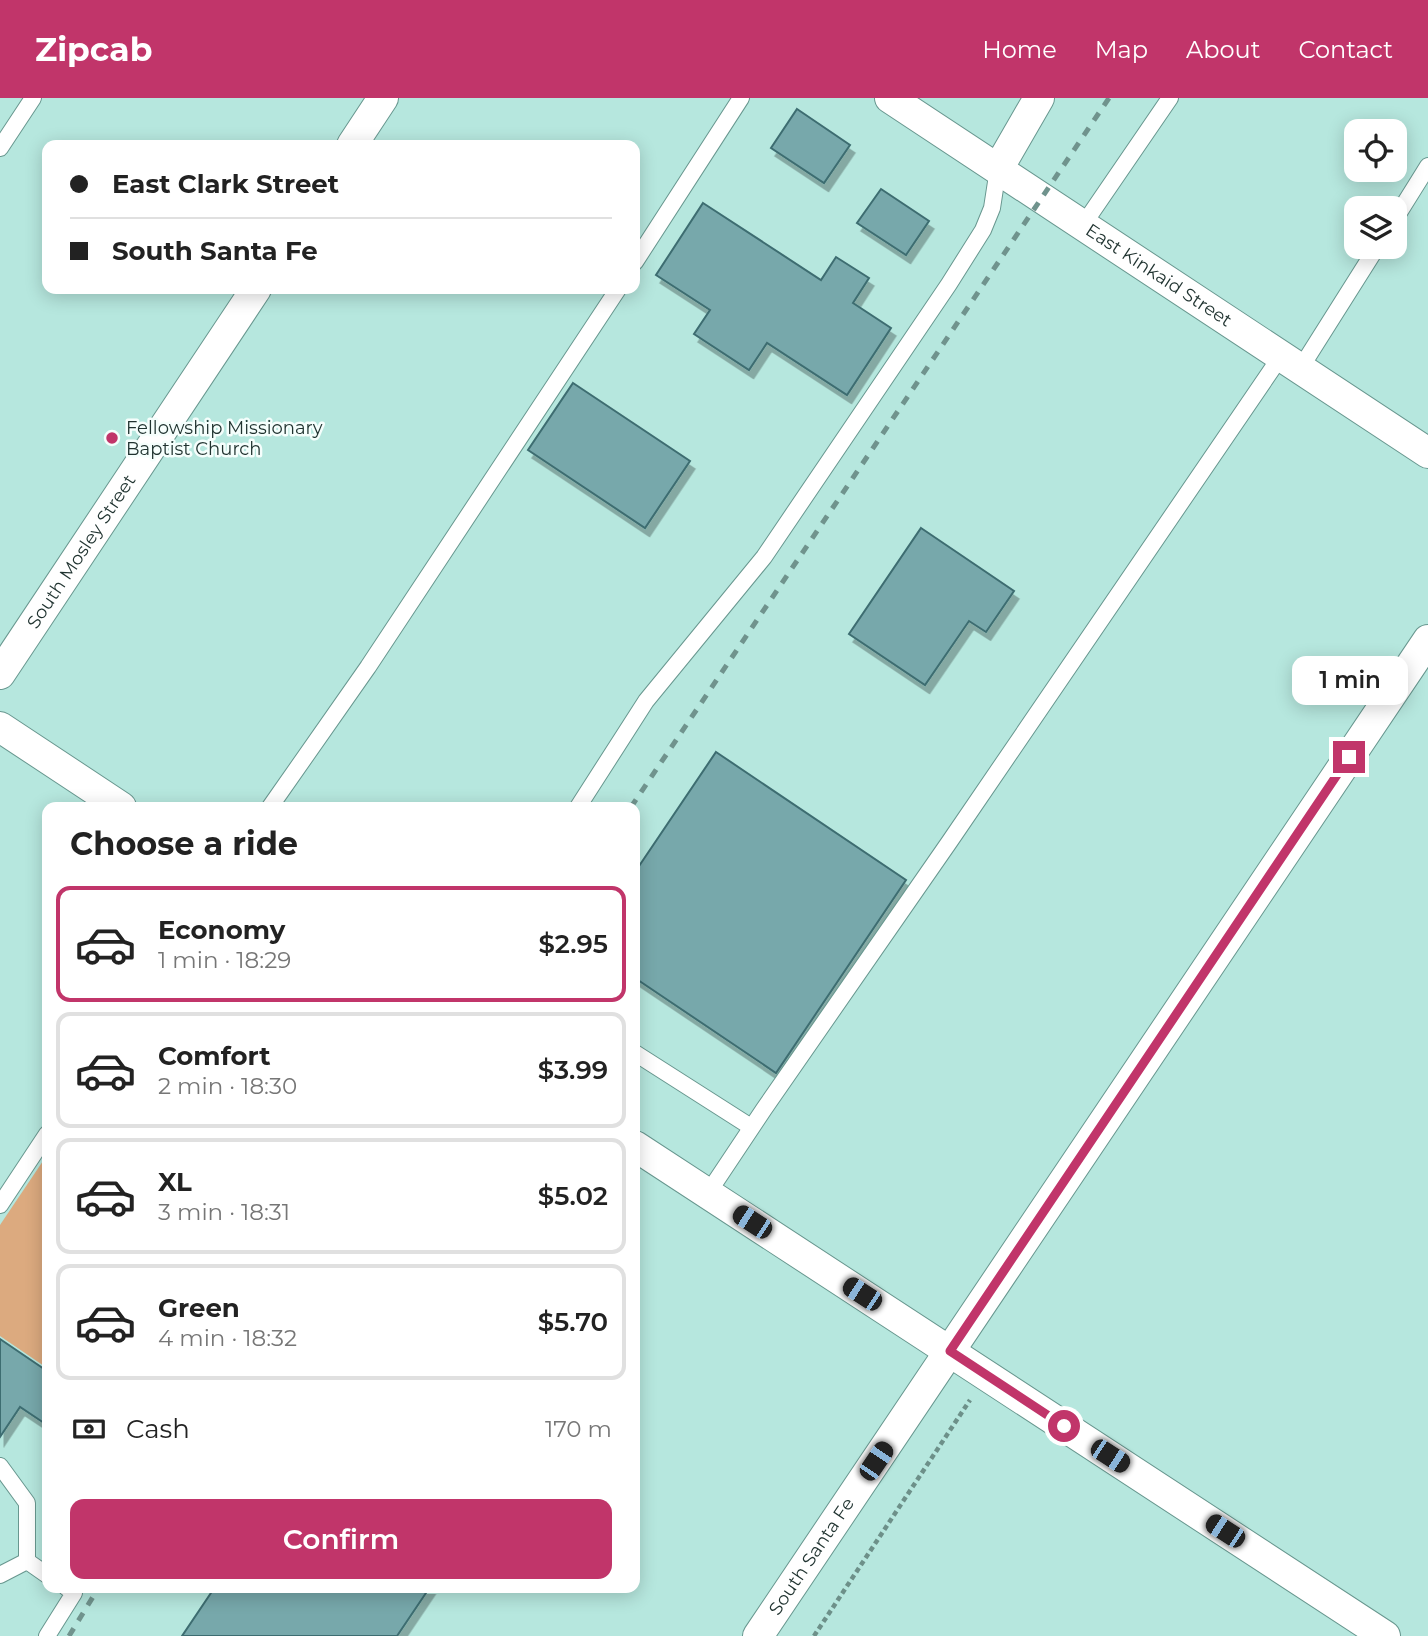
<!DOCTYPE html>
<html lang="en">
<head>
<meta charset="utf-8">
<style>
	:root { --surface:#fff; --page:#f6f6f6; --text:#222; --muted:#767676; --line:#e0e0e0; --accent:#c1356a }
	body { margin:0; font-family:Montserrat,sans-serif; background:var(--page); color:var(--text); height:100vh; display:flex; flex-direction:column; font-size:26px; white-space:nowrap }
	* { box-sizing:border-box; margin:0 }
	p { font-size:23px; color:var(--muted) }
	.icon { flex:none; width:38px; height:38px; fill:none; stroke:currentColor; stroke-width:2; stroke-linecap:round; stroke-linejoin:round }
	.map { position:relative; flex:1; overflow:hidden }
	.sheet { position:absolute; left:42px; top:704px; width:598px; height:791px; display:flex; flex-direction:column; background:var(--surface); border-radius:14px; box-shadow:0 4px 18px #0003 }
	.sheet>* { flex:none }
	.banner { position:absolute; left:42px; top:42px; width:598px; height:154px; border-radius:14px; box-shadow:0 4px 18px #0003; display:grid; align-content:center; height:154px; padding:0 28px; background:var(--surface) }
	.buttons { position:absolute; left:1344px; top:21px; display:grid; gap:14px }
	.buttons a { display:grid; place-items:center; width:63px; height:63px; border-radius:14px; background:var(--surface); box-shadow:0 4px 18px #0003; font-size:35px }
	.end { position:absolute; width:32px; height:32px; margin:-16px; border:9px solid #c1356a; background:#fff; box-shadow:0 0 0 4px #fff }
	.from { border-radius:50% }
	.bubble { position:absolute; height:49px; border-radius:14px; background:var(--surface); box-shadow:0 4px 18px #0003; font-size:23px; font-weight:600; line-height:49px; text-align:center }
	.car { position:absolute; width:21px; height:42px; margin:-21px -10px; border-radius:9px; box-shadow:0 0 5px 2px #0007; background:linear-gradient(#222 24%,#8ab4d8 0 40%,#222 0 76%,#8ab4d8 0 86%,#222 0) }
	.banner b { display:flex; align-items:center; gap:24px; height:66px; font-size:26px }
	.banner b+b { border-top:2px solid var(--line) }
	.banner i { width:18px; height:18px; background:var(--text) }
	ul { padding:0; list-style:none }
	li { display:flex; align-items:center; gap:21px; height:116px; margin:0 14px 10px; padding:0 14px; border:4px solid var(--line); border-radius:14px }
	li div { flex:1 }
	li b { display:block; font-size:26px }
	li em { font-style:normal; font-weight:600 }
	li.current { border-color:var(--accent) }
	li>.icon { width:63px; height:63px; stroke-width:1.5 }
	h2 { padding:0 28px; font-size:32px; line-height:84px }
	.pay { display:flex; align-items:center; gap:18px; height:77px; padding:0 28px; font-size:26px }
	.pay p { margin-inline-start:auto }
	.action { display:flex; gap:14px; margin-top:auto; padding:14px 28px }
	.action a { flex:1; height:80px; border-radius:14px; background:var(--accent); color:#fff; font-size:28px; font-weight:600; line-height:80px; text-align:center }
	header { display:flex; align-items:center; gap:42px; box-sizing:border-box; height:98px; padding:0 35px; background:var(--accent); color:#fff }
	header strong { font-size:33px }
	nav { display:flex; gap:38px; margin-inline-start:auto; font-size:24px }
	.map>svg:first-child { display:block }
	.green { fill:#dcaa7f }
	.building { fill:#77a8ab; stroke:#3e6d71; stroke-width:2; filter:url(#shadow) }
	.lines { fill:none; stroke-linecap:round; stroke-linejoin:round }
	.service-casing { stroke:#68978f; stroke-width:18 }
	.minor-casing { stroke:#68978f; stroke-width:32 }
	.path { stroke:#6d9089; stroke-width:4.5; stroke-dasharray:5 3.5; stroke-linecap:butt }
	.service { stroke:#fff; stroke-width:16 }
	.minor { stroke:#fff; stroke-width:30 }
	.rail { stroke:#70938d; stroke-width:5; stroke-dasharray:9 9; stroke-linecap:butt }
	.route { stroke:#c1356a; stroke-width:9 }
	.poi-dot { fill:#c1356a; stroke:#f5fefc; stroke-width:2.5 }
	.labels { text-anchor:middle; stroke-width:5; stroke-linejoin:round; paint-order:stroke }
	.street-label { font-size:18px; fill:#1f322f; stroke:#f5fefc }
	.poi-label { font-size:18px; fill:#1f322f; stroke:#f5fefc; text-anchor:start }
</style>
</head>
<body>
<header>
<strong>Zipcab</strong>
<nav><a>Home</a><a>Map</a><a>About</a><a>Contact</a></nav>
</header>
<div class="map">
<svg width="1428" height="1538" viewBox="0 0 1428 1538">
	<defs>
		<filter id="shadow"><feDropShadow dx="4.5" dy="8" stdDeviation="0" flood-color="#0004"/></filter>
	</defs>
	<rect width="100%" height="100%" fill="#b6e7de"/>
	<polygon class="green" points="47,1057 47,1270 0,1238 0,1127"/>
	<g class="building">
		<polygon points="797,11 850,47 824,85 771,50"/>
		<polygon points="881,91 929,123 906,157 857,125"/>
		<polygon points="703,105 821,182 836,159 869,180 853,205 891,230 847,297 767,245 749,272 694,236 710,212 656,177"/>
		<polygon points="573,285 690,363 645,430 528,352"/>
		<polygon points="921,430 1014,493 986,534 969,523 925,587 849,536"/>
		<polygon points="716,654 906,782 776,975 635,880 635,774"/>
		<polygon points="0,1241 47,1273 47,1327 20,1309 0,1339"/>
		<polygon points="215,1489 430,1489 397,1538 182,1538"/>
	</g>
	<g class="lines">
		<g class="service-casing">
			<g id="service">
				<polyline points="0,50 33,0"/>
				<polyline points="1395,121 1428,68"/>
				<polyline points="1083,127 1170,0"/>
				<polyline points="635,164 741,0"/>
				<polyline points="1300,271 1377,149"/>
				<polyline points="270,709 368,569 618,191"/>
				<polyline points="578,709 646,603 764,459 949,186 983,132 992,110 998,71"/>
				<polyline points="635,955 751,1029"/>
				<polyline points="708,1095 764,1011 950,743 1281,258"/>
				<polyline points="0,1107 47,1036"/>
				<polyline points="0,1368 27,1405 27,1463"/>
				<polyline points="0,1477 27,1463 47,1477"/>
				<polyline points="47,1538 74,1495 66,1489"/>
			</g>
		</g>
		<g class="minor-casing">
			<g id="minor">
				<path id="s1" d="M890,0L1428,355"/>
				<polyline points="352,47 383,0"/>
				<polyline points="998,71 1039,0"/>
				<path id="s2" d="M0,576L256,191"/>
				<polyline points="0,629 121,709"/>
				<polyline points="635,1048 1385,1538"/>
				<path id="s3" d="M758,1538L1428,542"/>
			</g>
		</g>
		<polyline class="path" points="814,1538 970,1302"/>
		<use href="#service" class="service"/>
		<use href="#minor" class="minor"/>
		<g class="rail">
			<polyline points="631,709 1109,0"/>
			<polyline points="69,1538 99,1489"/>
		</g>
	</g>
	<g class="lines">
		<polyline class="route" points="1064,1328 950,1253 1349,659"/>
	</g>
	<circle class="poi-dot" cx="112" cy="340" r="7"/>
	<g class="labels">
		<g class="street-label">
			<text dy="6" stroke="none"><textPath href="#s1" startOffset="322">East Kinkaid Street</textPath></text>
			<text dy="6" stroke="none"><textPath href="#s2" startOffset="147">South Mosley Street</textPath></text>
			<text dy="6" stroke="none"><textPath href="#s3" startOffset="96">South Santa Fe</textPath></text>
		</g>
		<g class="poi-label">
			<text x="126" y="336">Fellowship Missionary<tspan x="126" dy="21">Baptist Church</tspan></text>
		</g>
	</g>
</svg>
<div class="buttons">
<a><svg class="icon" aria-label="locate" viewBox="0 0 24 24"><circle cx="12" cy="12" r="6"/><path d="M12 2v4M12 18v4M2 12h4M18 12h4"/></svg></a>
<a><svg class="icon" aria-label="layers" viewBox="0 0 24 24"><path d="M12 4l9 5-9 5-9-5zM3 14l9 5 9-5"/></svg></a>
</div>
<i class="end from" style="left:1064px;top:1328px"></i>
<i class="end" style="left:1349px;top:659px"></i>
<div class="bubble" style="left:1292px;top:558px;width:116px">1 min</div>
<i class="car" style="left:752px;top:1124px;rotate:303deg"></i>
<i class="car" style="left:862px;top:1196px;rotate:303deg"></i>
<i class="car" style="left:1110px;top:1358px;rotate:123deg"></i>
<i class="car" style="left:876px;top:1363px;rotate:34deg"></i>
<i class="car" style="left:1225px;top:1433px;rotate:303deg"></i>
<div class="banner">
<b><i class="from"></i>East Clark Street</b>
<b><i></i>South Santa Fe</b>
</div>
<section class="sheet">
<h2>Choose a ride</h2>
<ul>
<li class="current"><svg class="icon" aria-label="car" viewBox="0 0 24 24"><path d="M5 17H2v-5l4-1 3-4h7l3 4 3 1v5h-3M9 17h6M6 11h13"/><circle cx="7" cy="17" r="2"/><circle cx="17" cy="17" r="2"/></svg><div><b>Economy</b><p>1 min · 18:29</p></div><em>$2.95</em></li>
<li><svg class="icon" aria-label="car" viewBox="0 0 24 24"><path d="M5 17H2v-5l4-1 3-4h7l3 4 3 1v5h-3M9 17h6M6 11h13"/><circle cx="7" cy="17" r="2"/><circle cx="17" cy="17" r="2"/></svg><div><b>Comfort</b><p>2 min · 18:30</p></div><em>$3.99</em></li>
<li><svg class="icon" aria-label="car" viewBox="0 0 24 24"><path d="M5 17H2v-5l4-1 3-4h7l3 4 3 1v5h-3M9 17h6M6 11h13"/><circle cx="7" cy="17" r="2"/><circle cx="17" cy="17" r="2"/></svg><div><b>XL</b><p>3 min · 18:31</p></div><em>$5.02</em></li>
<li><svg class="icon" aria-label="car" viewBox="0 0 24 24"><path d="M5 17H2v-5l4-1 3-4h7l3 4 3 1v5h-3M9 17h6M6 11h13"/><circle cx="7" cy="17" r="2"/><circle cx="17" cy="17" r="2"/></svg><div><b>Green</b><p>4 min · 18:32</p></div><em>$5.70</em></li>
</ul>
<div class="pay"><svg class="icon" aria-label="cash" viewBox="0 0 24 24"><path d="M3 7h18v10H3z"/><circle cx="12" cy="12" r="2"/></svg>Cash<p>170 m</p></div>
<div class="action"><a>Confirm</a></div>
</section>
</div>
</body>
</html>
